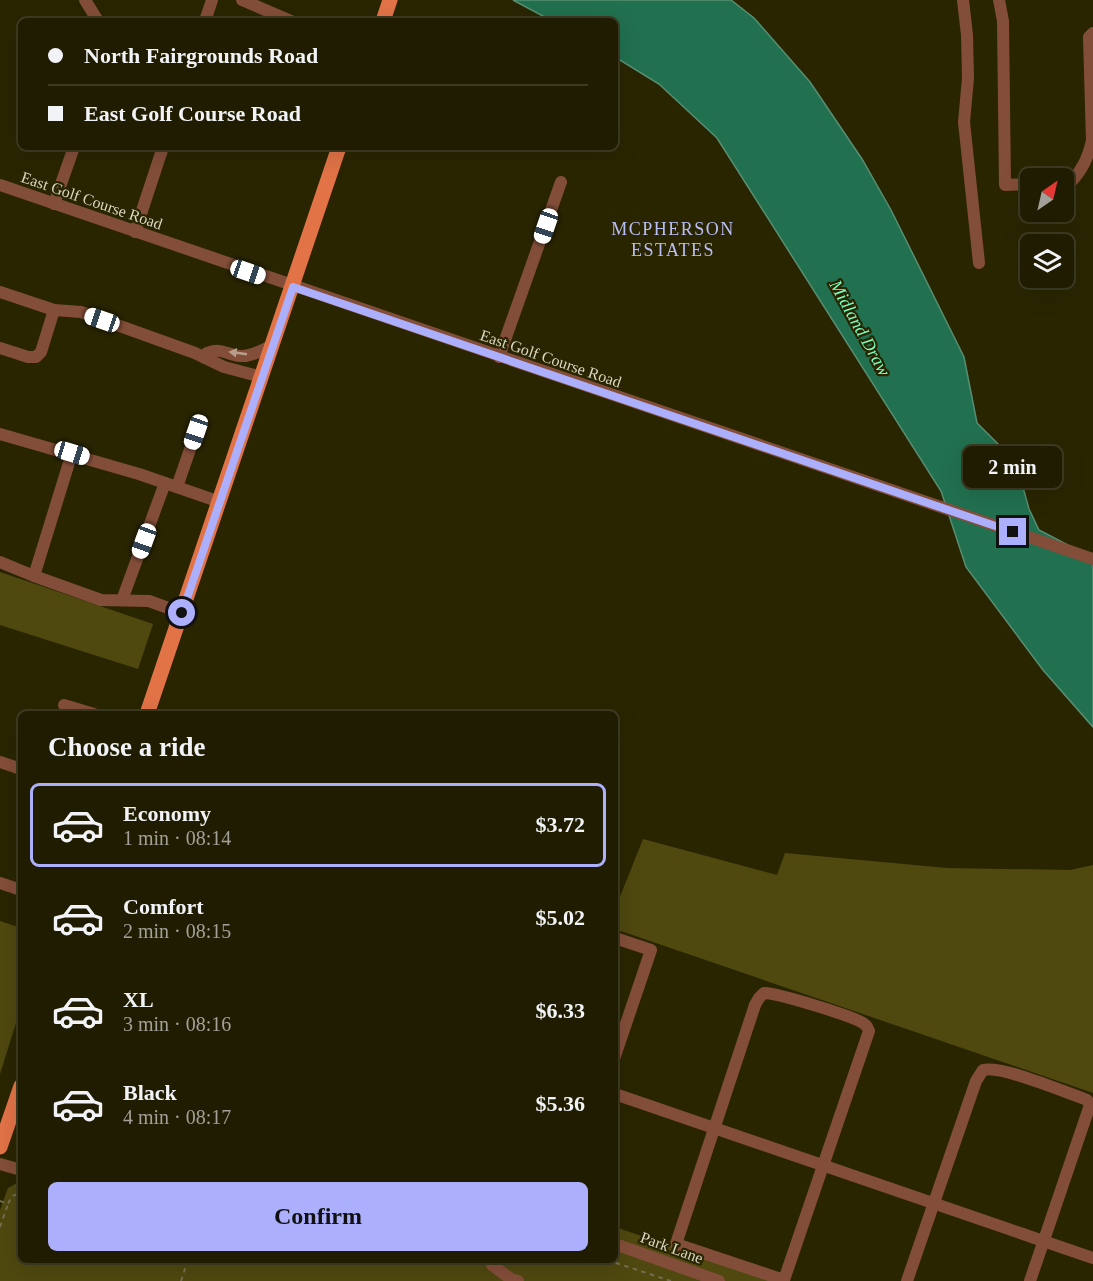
<!DOCTYPE html>
<html lang="en">
<head>
<meta charset="utf-8">
<style>
	:root { --surface:#201c01; --page:#2d2910; --text:#f1f3f6; --muted:#a2a199; --line:#3d3a23; --accent:#acaffb }
	body { margin:0; font-family:Georgia,serif; background:var(--page); color:var(--text); height:100vh; display:flex; flex-direction:column; font-size:22px; white-space:nowrap }
	* { box-sizing:border-box; margin:0 }
	p { font-size:20px; color:var(--muted) }
	.icon { flex:none; width:33px; height:33px; fill:none; stroke:currentColor; stroke-width:2; stroke-linecap:round; stroke-linejoin:round }
	.map { position:relative; flex:1; overflow:hidden }
	.sheet { position:absolute; left:18px; top:711px; width:600px; height:552px; display:flex; flex-direction:column; background:var(--surface); border-radius:9px; box-shadow:0 6px 24px #0002,0 0 0 2px var(--line) }
	.sheet>* { flex:none }
	.guide { position:absolute; left:18px; top:18px; width:600px; height:132px; border-radius:9px; box-shadow:0 6px 24px #0002,0 0 0 2px var(--line); display:grid; align-content:center; height:132px; padding:0 30px; background:var(--surface) }
	.needle { width:39px; rotate:34deg }
	.fabs { position:absolute; left:1020px; top:168px; display:grid; gap:12px }
	.fabs a { display:grid; place-items:center; width:54px; height:54px; border-radius:9px; background:var(--surface); box-shadow:0 6px 24px #0002,0 0 0 2px var(--line); font-size:30px }
	.end { position:absolute; width:27px; height:27px; margin:-14px; border:8px solid #acaffb; background:#111; box-shadow:0 0 0 3px #111 }
	.from { border-radius:50% }
	.bubble { position:absolute; height:42px; border-radius:9px; background:var(--surface); box-shadow:0 6px 24px #0002,0 0 0 2px var(--line); font-size:20px; font-weight:700; line-height:42px; text-align:center }
	.car { position:absolute; width:18px; height:36px; margin:-18px -9px; border-radius:8px; box-shadow:0 0 4px 2px #0007; background:linear-gradient(#fff 24%,#345 0 40%,#fff 0 76%,#345 0 86%,#fff 0) }
	.guide b { display:flex; align-items:center; gap:21px; height:57px; font-size:22px }
	.guide b+b { border-top:2px solid var(--line) }
	.guide i { width:15px; height:15px; background:var(--text) }
	ul { padding:0; list-style:none }
	li { display:flex; align-items:center; gap:18px; height:84px; margin:0 12px 9px; padding:0 18px; border:3px solid transparent; border-radius:9px }
	li div { flex:1 }
	li b { display:block; font-size:22px }
	li em { font-style:normal; font-weight:700 }
	li.active { border-color:var(--accent) }
	li>.icon { width:54px; height:54px; stroke-width:1.5 }
	h2 { padding:0 30px; font-size:27px; line-height:72px }
	.button { display:flex; gap:12px; margin-top:auto; padding:12px 30px }
	.button a { flex:1; height:69px; border-radius:9px; background:var(--accent); color:#111; font-size:24px; font-weight:700; line-height:69px; text-align:center }
	.map>svg:first-child { display:block }
	.green { fill:#4f480f }
	.water { fill:#21704f; stroke:#588e72; stroke-width:1.5 }
	.lines { fill:none; stroke-linecap:round; stroke-linejoin:round }
	.path { stroke:#726e51; stroke-width:2; stroke-dasharray:4.5 4.5; stroke-linecap:butt }
	.minor { stroke:#834e39; stroke-width:12 }
	.major { stroke:#e17347; stroke-width:15 }
	.oneway { fill:#b69f8b }
	.route { stroke:#acaffb; stroke-width:8 }
	.labels { text-anchor:middle; stroke-width:4.5; stroke-linejoin:round; paint-order:stroke }
	.street-label { font-size:16px; fill:#d8d5c2; stroke:#2a2501 }
	.neighbourhood-label { font-size:18px; letter-spacing:1.5px; fill:#babef7; stroke:#2a2501 }
	.water-label { font-size:18px; font-style:italic; fill:#78fdc1; stroke:#2a2501 }
</style>
</head>
<body>
<div class="map">
<svg width="1093" height="1281" viewBox="0 0 1093 1281">
	<rect width="100%" height="100%" fill="#2a2501"/>
	<g class="green">
		<polygon points="0,572 153,624 138,669 0,625"/>
		<polygon points="643,839 777,875 785,853 947,868 1070,870 1093,865 1093,1093 615,929 615,909"/>
		<polygon points="0,921 21,928 21,1007 0,1074"/>
		<polygon points="17,1183 21,1184 21,1260 615,1260 615,1227 776,1281 0,1281 0,1210 8,1188"/>
	</g>
	<polygon class="water" points="513,0 731,0 754,18 810,82 862,159 891,210 964,357 977,423 1016,462 1029,509 1039,530 1093,558 1093,727 1043,670 966,567 941,491 717,138 659,84 615,57 615,21 552,21"/>
	<g class="lines">
		<g class="path">
			<polyline points="0,1201 8,1204 12,1196 21,1193"/>
			<polyline points="0,1227 8,1204"/>
			<polyline points="607,1260 671,1281"/>
			<polyline points="181,1281 188,1260"/>
		</g>
		<g class="minor">
			<polyline points="85,0 98,21"/>
			<polyline points="242,0 291,21"/>
			<polyline points="963,0 967,35 968,78 964,122 979,263"/>
			<polyline points="999,0 1003,21 1005,185 1030,184"/>
			<polyline points="205,21 212,0"/>
			<path d="M1064,183L1071,182C1083,169 1088,157 1092,141L1089,37L1093,33"/>
			<polyline points="0,185 1093,559"/>
			<polyline points="54,204 74,147"/>
			<polyline points="135,232 163,147"/>
			<polyline points="0,292 54,310 81,312 195,353 224,367 262,377"/>
			<polyline points="0,348 28,357 36,357 41,352 54,310"/>
			<polyline points="499,357 561,182"/>
			<path d="M205,358L207,353C220,347 228,355 240,356C251,357 264,349 273,345"/>
			<polyline points="0,434 139,474 220,502"/>
			<polyline points="177,487 196,432"/>
			<polyline points="0,562 34,576 101,600 149,601 182,613"/>
			<polyline points="34,576 72,453"/>
			<polyline points="122,600 165,483"/>
			<polyline points="64,705 94,714"/>
			<polyline points="0,762 21,769"/>
			<polyline points="0,883 21,890"/>
			<polyline points="615,938 651,950 615,1056"/>
			<path d="M764,993C778,993 852,1016 863,1023C867,1026 867,1026 869,1031L784,1280L676,1244L755,1005L759,998Z"/>
			<polyline points="615,1094 1093,1258"/>
			<polyline points="0,1164 21,1170"/>
			<polyline points="615,1244 719,1281"/>
			<polyline points="492,1260 492,1265 511,1279 518,1281"/>
			<path d="M907,1281L976,1081L983,1070C1001,1065 1062,1091 1082,1098L1087,1100L1090,1105L1030,1281"/>
		</g>
		<g class="major">
			<polyline points="383,21 390,0"/>
			<polyline points="147,714 339,147"/>
			<polyline points="0,1147 21,1086"/>
		</g>
	</g>
	<defs><path id="oneway-solid" d="M-6-.8H1V-3.2L6.5 0L1 3.2V.8H-6Z" transform="scale(1.5)"/></defs>
	<use class="oneway" href="#oneway-solid" transform="translate(238 353) rotate(-172)"/>
	<g class="lines">
		<polyline class="route" points="182,613 293,287 1013,532"/>
	</g>
	<g class="labels">
		<g class="street-label">
			<text transform="translate(92 200) rotate(19)" y="6">East Golf Course Road</text>
			<text transform="translate(551 358) rotate(19)" y="6">East Golf Course Road</text>
			<text transform="translate(672 1247) rotate(20)" y="6">Park Lane</text>
		</g>
		<g class="neighbourhood-label">
			<text x="673" y="235">MCPHERSON<tspan x="673" dy="21">ESTATES</tspan></text>
		</g>
		<g class="water-label">
			<text transform="translate(860 328) rotate(61)" y="6">Midland Draw</text>
		</g>
	</g>
</svg>
<div class="fabs">
<a><svg class="needle" viewBox="-14 -14 28 28"><path d="M0-13l5 13h-10z" fill="#e53935"/><path d="M0 13l5-13h-10z" fill="#a2a199"/></svg></a>
<a><svg class="icon" aria-label="layers" viewBox="0 0 24 24"><path d="M12 4l9 5-9 5-9-5zM3 14l9 5 9-5"/></svg></a>
</div>
<i class="end from" style="left:182px;top:613px"></i>
<i class="end" style="left:1013px;top:532px"></i>
<div class="bubble" style="left:963px;top:446px;width:99px">2 min</div>
<i class="car" style="left:546px;top:226px;rotate:199deg"></i>
<i class="car" style="left:248px;top:272px;rotate:109deg"></i>
<i class="car" style="left:102px;top:320px;rotate:289deg"></i>
<i class="car" style="left:196px;top:432px;rotate:199deg"></i>
<i class="car" style="left:72px;top:453px;rotate:107deg"></i>
<i class="car" style="left:144px;top:541px;rotate:200deg"></i>
<div class="guide">
<b><i class="from"></i>North Fairgrounds Road</b>
<b><i></i>East Golf Course Road</b>
</div>
<section class="sheet">
<h2>Choose a ride</h2>
<ul>
<li class="active"><svg class="icon" aria-label="car" viewBox="0 0 24 24"><path d="M5 17H2v-5l4-1 3-4h7l3 4 3 1v5h-3M9 17h6M6 11h13"/><circle cx="7" cy="17" r="2"/><circle cx="17" cy="17" r="2"/></svg><div><b>Economy</b><p>1 min · 08:14</p></div><em>$3.72</em></li>
<li><svg class="icon" aria-label="car" viewBox="0 0 24 24"><path d="M5 17H2v-5l4-1 3-4h7l3 4 3 1v5h-3M9 17h6M6 11h13"/><circle cx="7" cy="17" r="2"/><circle cx="17" cy="17" r="2"/></svg><div><b>Comfort</b><p>2 min · 08:15</p></div><em>$5.02</em></li>
<li><svg class="icon" aria-label="car" viewBox="0 0 24 24"><path d="M5 17H2v-5l4-1 3-4h7l3 4 3 1v5h-3M9 17h6M6 11h13"/><circle cx="7" cy="17" r="2"/><circle cx="17" cy="17" r="2"/></svg><div><b>XL</b><p>3 min · 08:16</p></div><em>$6.33</em></li>
<li><svg class="icon" aria-label="car" viewBox="0 0 24 24"><path d="M5 17H2v-5l4-1 3-4h7l3 4 3 1v5h-3M9 17h6M6 11h13"/><circle cx="7" cy="17" r="2"/><circle cx="17" cy="17" r="2"/></svg><div><b>Black</b><p>4 min · 08:17</p></div><em>$5.36</em></li>
</ul>
<div class="button"><a>Confirm</a></div>
</section>
</div>
</body>
</html>
